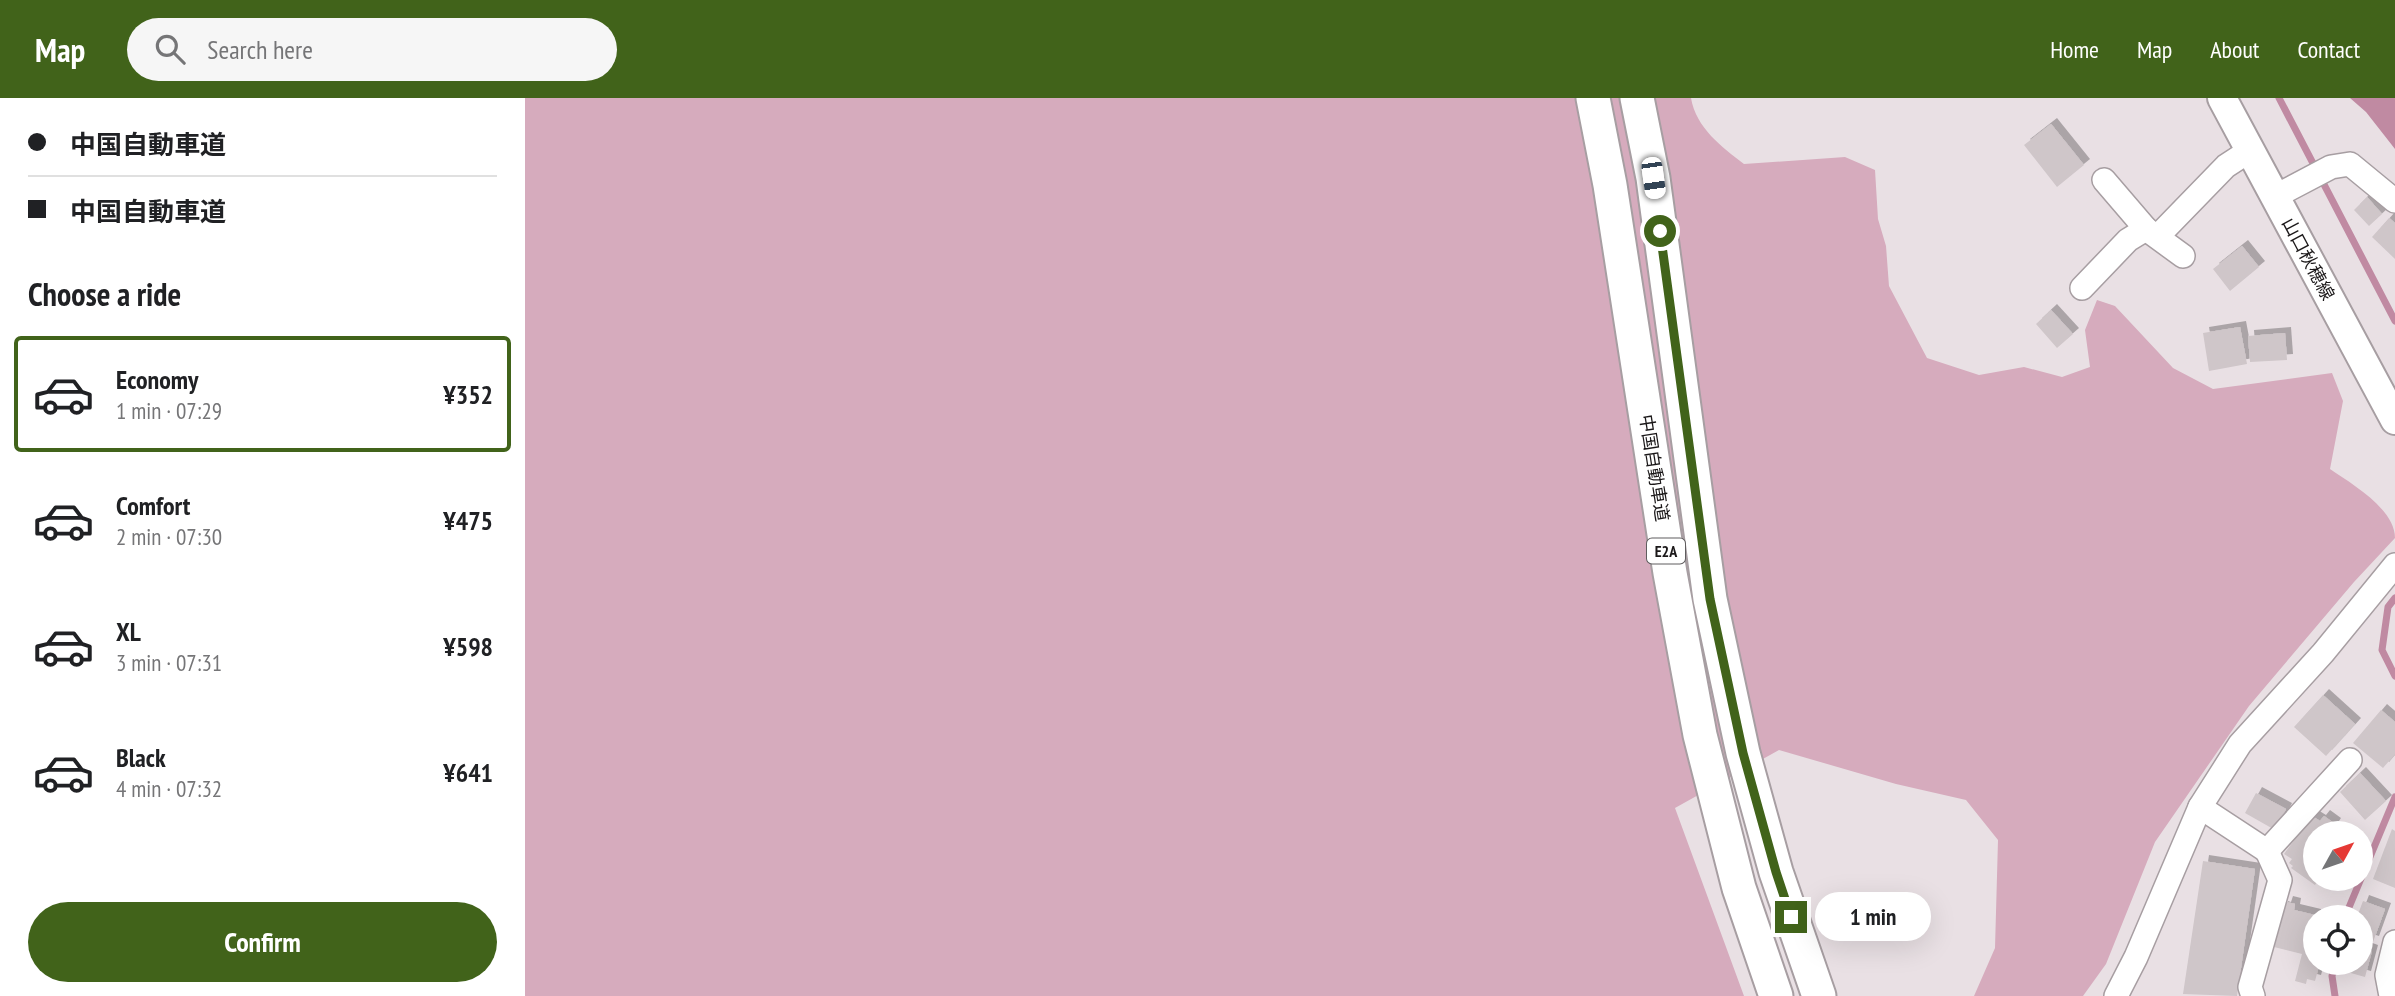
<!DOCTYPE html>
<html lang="en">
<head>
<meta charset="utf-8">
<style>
	:root { --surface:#fff; --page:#f6f6f6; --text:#202124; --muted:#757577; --line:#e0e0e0; --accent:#41631a }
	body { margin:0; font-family:"PT Sans Narrow","Noto Sans JP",sans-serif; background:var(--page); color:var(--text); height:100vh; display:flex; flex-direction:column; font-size:26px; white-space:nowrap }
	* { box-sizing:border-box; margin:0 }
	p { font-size:23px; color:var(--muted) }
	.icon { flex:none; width:38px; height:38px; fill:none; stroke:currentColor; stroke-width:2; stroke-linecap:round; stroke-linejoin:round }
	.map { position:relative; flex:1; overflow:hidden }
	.panel { display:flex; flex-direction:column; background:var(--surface); width:525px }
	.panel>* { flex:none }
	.top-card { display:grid; align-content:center; height:154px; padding:0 28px; background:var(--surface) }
	.needle { width:46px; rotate:50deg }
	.tools { position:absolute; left:1778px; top:723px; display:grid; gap:14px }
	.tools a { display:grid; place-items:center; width:70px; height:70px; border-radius:50%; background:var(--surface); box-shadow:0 7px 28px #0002; font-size:35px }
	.end { position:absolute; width:32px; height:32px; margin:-16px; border:9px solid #41631a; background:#fff; box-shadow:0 0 0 4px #fff }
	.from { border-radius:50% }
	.bubble { position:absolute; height:49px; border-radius:24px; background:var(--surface); box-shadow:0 7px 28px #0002; font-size:23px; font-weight:700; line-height:49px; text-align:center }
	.car { position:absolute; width:21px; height:42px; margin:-21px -10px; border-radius:9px; box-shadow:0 0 5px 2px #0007; background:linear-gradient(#fff 24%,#345 0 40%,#fff 0 76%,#345 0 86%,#fff 0) }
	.top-card b { display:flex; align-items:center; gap:24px; height:66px; font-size:26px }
	.top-card b+b { border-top:2px solid var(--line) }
	.top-card i { width:18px; height:18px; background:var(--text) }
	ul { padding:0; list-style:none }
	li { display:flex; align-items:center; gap:21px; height:116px; margin:0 14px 10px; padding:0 14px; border:4px solid transparent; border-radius:7px }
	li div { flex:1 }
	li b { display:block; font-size:26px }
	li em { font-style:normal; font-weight:700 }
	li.active { border-color:var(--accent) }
	li>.icon { width:63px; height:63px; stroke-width:1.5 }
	h2 { padding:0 28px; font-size:32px; line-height:84px }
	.cta { display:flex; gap:14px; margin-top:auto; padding:14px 28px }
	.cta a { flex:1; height:80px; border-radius:42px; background:var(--accent); color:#fff; font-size:28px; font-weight:700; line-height:80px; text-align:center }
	header { display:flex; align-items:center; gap:42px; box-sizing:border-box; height:98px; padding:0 35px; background:var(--accent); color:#fff }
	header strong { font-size:33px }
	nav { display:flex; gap:38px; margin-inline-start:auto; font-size:24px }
	.search { width:490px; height:63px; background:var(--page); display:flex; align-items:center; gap:18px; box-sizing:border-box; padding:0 24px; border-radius:38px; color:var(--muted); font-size:26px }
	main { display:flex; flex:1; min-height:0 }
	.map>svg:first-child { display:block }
	.green { fill:#d6abbd }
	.water { fill:#c08aa2 }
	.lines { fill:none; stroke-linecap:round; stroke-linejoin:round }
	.stream { stroke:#c08aa2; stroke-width:7 }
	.building { fill:#cfc6c9; filter:url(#shadow) }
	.minor-casing { stroke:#a79ea2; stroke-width:26 }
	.major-casing { stroke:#a79ea2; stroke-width:32 }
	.highway-casing { stroke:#a79ea2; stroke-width:37 }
	.minor { stroke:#fff; stroke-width:23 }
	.major { stroke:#fff; stroke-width:28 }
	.highway { stroke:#fff; stroke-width:33 }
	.route { stroke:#41631a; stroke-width:9 }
	.labels { text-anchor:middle; stroke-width:5; stroke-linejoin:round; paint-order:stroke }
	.shield { fill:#fff; stroke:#5f5d5e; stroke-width:2 }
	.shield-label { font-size:16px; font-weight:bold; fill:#1b1819 }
	.street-label { font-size:18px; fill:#1b1819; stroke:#fff }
</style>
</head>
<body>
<header>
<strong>Map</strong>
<div class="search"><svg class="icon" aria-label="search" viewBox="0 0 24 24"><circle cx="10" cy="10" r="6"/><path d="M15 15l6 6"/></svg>Search here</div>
<nav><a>Home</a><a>Map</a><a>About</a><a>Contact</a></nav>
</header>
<main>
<section class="panel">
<div class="top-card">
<b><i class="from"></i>中国自動車道</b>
<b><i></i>中国自動車道</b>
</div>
<h2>Choose a ride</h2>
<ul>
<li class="active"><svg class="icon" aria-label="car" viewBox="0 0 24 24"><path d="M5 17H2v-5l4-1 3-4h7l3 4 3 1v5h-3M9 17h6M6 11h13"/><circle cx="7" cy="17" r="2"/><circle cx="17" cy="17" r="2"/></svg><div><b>Economy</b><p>1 min · 07:29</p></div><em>¥352</em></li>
<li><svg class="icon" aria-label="car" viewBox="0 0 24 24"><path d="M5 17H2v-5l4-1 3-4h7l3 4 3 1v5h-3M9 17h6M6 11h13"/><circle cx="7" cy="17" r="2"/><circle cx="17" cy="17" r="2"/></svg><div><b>Comfort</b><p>2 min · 07:30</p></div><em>¥475</em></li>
<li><svg class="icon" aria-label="car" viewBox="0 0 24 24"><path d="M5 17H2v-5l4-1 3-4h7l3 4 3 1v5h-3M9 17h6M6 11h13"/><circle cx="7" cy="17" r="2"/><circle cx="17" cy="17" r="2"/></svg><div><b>XL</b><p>3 min · 07:31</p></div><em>¥598</em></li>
<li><svg class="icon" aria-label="car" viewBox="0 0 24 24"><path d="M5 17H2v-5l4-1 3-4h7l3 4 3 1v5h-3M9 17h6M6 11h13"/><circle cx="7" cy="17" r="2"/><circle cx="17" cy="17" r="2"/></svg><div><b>Black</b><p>4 min · 07:32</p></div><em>¥641</em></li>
</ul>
<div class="cta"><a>Confirm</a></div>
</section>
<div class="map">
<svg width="1870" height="898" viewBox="0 0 1870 898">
	<defs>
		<filter id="shadow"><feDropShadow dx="6" dy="-6" stdDeviation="0" flood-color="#0004"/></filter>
	</defs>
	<rect width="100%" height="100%" fill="#e9e0e4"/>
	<path class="green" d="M0,0H1166C1171,30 1197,49 1219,66L1320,59L1350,72L1353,121L1361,148L1364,188L1402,260L1454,277L1499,269L1537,279L1565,269L1560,232L1572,202L1590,208L1648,270L1688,291L1807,275L1818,303L1805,371C1827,386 1870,411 1870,440L1829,484L1724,608L1630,744L1581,866L1558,898H1449L1470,850L1473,742L1441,702L1371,686L1254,652L1150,710L1219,898H0Z"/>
	<polygon class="water" points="1825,0 1870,0 1870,51 1841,14"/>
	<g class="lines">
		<g class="stream">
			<polyline points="1754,0 1870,223"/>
			<polyline points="1870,500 1863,509 1857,552 1870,578"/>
			<polyline points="1820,819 1870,699"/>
			<polyline points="1810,864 1807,878 1810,898"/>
		</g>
	</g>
	<g class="building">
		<polygon points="1526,26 1559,67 1532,89 1499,47"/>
		<polygon points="1842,99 1857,116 1844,128 1829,112"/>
		<polygon points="1864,120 1870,125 1870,161 1847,139"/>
		<polygon points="1717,148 1734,169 1705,193 1688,171"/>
		<polygon points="1526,212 1548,236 1532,250 1511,226"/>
		<polygon points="1715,229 1722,266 1684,273 1678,235"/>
		<polygon points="1760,235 1762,262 1725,264 1723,238"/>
		<polygon points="1798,597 1830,626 1801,658 1769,629"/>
		<polygon points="1856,612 1870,624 1870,656 1858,670 1828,645"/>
		<polygon points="1835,675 1861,703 1840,722 1815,694"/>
		<polygon points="1731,695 1761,711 1750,732 1720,715"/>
		<polygon points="1787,718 1795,723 1799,718 1810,726 1804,735 1790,735 1790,780 1794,780 1790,787 1766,770 1768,768 1764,765 1767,761 1759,756"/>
		<polygon points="1867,731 1870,733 1870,790 1848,781"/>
		<polygon points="1678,763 1730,771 1712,898 1658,896"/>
		<polygon points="1838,803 1860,811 1848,844 1836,840 1836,819 1832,819"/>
		<polygon points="1762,804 1770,806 1769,812 1790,817 1790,864 1795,864 1790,883 1782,881 1781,886 1770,883 1777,856 1749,849 1757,809 1760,810"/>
		<polygon points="1836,849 1847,853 1840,879 1815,872 1817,864 1836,864"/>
	</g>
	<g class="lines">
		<g class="minor-casing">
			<g id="minor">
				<polyline points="1579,82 1621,131 1658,158"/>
				<polyline points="1749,99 1806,69 1825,66 1870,103"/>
				<polyline points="1633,138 1701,68 1724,53"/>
				<polyline points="1557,190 1603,142 1621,131"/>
				<polyline points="1675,709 1742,753 1825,662"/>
				<polyline points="1591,898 1611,859 1675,709 1715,646 1798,555 1870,467"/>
				<polyline points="1728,898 1725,889 1755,782 1742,753"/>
				<polyline points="1866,898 1862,877 1870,844"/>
			</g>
		</g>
		<g class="major-casing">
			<polyline id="major" points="1697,0 1870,322"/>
		</g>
		<g class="highway-casing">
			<g id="highway">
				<polyline points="1068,0 1085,87 1145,475 1175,637 1214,790 1251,898"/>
				<polyline points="1112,0 1128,80 1185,501 1218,655 1251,774 1294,898"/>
			</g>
		</g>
		<use href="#minor" class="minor"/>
		<use href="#major" class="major"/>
		<use href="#highway" class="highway"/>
	</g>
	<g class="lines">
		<polyline class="route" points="1135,133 1185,501 1218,655 1251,774 1266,819"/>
	</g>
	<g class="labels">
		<rect class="shield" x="1122" y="440.5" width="38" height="25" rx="5"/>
		<g class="shield-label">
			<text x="1141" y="459">E2A</text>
		</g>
		<g class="street-label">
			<text transform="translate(1783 161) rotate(62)" y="6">山口秋穂線</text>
			<text transform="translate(1129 370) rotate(81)" y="6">中国自動車道</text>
		</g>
	</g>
</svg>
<div class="tools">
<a><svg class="needle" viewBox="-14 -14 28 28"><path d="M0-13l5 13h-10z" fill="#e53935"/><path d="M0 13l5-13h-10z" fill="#757577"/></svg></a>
<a><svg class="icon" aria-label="locate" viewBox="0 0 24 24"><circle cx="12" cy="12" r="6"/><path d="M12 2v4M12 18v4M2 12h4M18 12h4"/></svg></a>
</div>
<i class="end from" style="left:1135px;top:133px"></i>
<i class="end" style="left:1266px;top:819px"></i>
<div class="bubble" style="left:1290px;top:794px;width:116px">1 min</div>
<i class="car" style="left:1128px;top:80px;rotate:172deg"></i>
</div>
</main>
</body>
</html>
